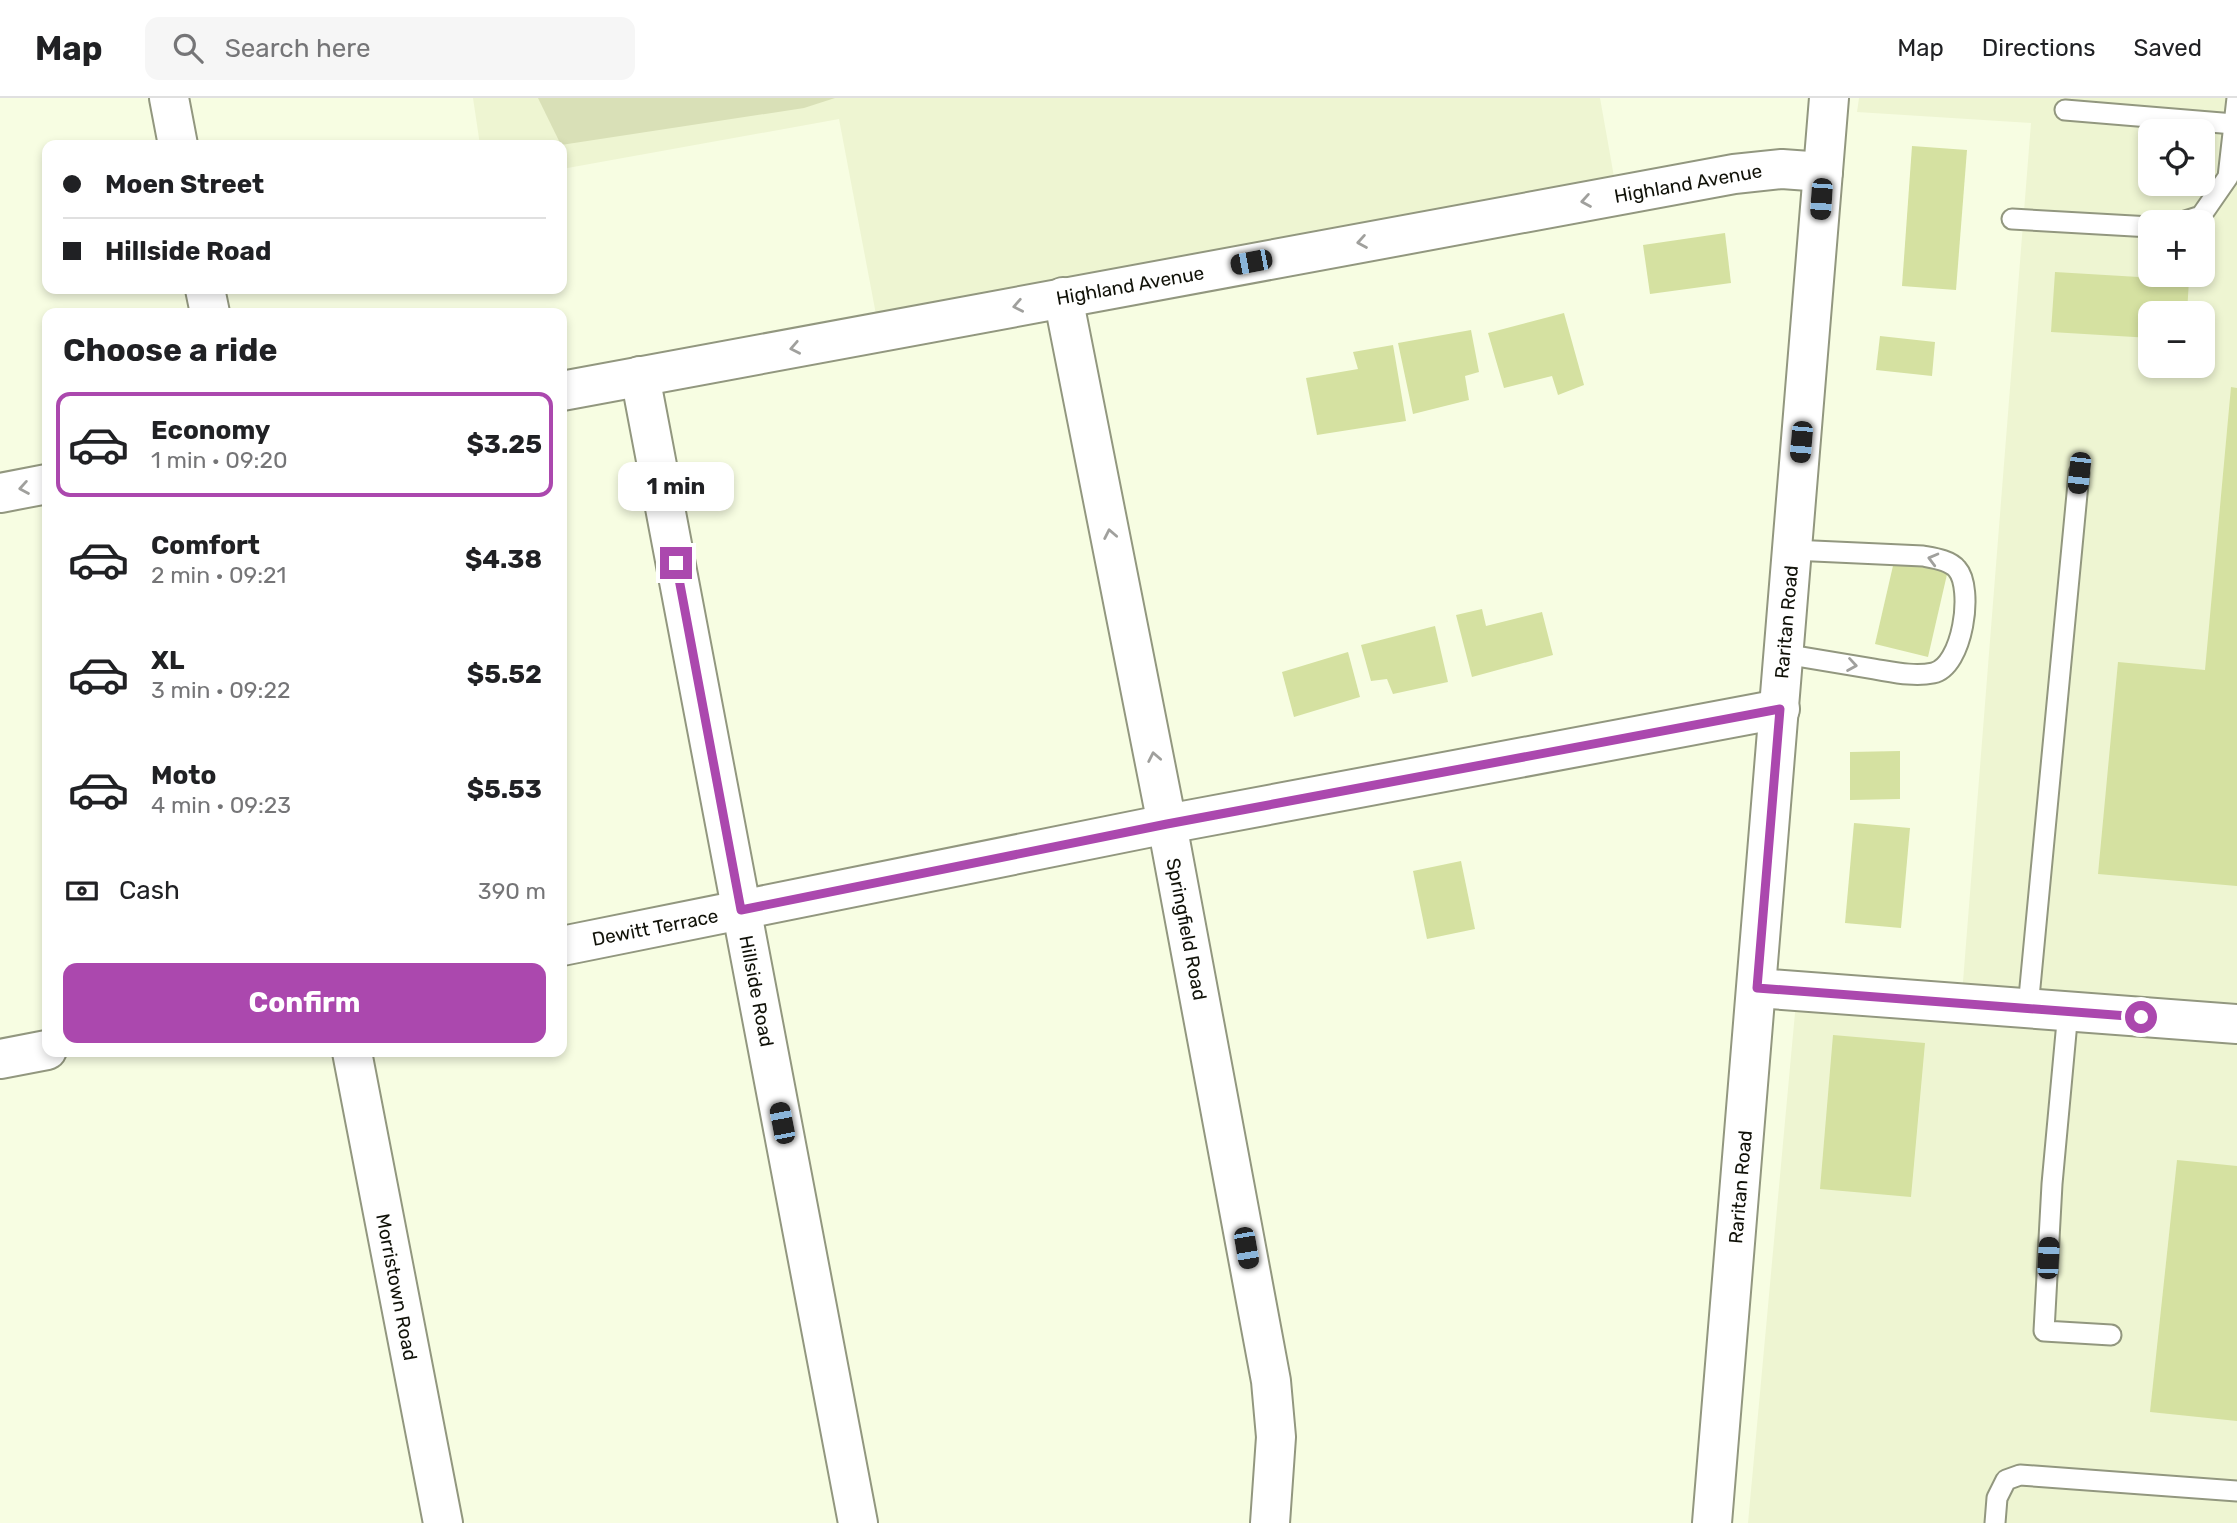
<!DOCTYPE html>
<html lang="en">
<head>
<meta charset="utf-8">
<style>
	:root { --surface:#fff; --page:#f6f6f6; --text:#202124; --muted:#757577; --line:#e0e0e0; --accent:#ab48ae }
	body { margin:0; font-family:Rubik,sans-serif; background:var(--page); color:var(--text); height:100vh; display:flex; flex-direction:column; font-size:26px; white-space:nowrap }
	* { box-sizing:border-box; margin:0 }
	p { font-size:23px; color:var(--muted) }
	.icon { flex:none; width:38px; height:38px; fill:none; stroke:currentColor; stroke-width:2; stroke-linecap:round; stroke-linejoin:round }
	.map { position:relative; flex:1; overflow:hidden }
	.sheet { position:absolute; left:42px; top:210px; width:525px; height:749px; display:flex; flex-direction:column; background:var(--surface); border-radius:14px; box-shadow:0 4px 10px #0003 }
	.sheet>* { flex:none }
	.banner { position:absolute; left:42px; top:42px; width:525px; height:154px; border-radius:14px; box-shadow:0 4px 10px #0003; display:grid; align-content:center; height:154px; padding:0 21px; background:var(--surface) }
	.controls { position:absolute; left:2138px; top:21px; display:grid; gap:14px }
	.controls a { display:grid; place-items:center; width:77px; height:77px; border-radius:14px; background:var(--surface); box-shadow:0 4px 10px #0003; font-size:35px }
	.end { position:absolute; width:32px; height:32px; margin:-16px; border:9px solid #ab48ae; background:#fff; box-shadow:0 0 0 4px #fff }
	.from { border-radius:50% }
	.bubble { position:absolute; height:49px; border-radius:14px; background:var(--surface); box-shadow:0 4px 10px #0003; font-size:23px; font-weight:700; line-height:49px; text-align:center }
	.car { position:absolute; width:21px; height:42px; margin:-21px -10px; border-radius:9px; box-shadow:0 0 5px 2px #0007; background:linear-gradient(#222 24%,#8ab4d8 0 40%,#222 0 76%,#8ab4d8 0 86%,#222 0) }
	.banner b { display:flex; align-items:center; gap:24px; height:66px; font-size:26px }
	.banner b+b { border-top:2px solid var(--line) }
	.banner i { width:18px; height:18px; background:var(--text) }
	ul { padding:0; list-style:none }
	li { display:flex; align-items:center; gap:21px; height:105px; margin:0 14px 10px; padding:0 7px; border:4px solid transparent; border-radius:14px }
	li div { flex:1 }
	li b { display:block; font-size:26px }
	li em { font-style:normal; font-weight:700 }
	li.on { border-color:var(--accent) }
	li>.icon { width:63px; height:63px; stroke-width:1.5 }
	h2 { padding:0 21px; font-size:32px; line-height:84px }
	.pay { display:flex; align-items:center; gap:18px; height:77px; padding:0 21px; font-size:26px }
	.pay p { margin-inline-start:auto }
	.cta { display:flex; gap:14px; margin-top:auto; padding:14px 21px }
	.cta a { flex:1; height:80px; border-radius:14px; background:var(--accent); color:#fff; font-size:28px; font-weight:700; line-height:80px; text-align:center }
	header { display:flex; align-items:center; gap:42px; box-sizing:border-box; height:98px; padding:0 35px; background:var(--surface); border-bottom:2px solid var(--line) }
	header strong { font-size:33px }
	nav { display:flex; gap:38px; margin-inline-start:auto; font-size:24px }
	.search { width:490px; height:63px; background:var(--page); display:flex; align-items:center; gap:18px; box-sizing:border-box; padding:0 24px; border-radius:14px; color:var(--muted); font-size:26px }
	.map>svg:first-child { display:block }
	.built { fill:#eef5d2; fill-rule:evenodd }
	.green { fill:#d9e0b7 }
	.building { fill:#d5e1a1 }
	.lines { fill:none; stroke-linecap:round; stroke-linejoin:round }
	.lane-casing { stroke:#92977f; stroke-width:23 }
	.street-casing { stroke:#92977f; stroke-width:42 }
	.secondary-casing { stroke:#92977f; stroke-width:42 }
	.lane { stroke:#fff; stroke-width:19 }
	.street { stroke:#fff; stroke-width:38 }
	.secondary { stroke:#fff; stroke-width:38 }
	.oneway { stroke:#a0a09d }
	.route { stroke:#ab48ae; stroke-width:9 }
	.labels { text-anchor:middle; stroke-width:7; stroke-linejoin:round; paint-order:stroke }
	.street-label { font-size:19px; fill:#111209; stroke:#fff }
</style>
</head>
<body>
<header>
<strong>Map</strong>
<div class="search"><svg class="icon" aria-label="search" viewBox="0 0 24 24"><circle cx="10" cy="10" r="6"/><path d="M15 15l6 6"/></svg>Search here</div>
<nav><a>Map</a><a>Directions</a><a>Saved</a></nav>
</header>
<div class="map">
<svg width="2237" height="1425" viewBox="0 0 2237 1425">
	<rect width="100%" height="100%" fill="#f7fde2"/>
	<g class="built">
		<polygon points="473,0 1600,0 1616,90 878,227 839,21 562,71 562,47 480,47"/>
		<path d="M1859,0H2237V1425H1748L1796,904L1961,909L2031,25L1857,14ZM2151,33H2203V86H2151ZM2151,124H2203V177H2151ZM2151,215H2203V268H2151Z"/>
	</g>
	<polygon class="green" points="538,0 835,0 804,10 561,47"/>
	<g class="building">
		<polygon points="1912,48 1967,52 1956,192 1902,188"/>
		<polygon points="1725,135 1731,185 1650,196 1643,147"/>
		<polygon points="2055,174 2189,182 2187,215 2151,215 2151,240 2051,234"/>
		<polygon points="1564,215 1584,287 1558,297 1552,278 1504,290 1488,235"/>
		<polygon points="1471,232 1479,274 1465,278 1469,302 1413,316 1398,245"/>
		<polygon points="1880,238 1935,244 1932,278 1876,272"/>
		<polygon points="1393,247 1406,323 1317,337 1306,280 1358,271 1353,254"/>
		<polygon points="2231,289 2237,290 2237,788 2098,776 2118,564 2205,572"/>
		<polygon points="1895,459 1948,472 1928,559 1875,546"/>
		<polygon points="1482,511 1486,528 1542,514 1553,557 1472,579 1456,517"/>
		<polygon points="1435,528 1448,584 1393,596 1387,581 1371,583 1361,547"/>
		<polygon points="1348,554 1360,599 1294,619 1282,574"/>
		<polygon points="1900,653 1900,701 1850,702 1850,654"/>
		<polygon points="1854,725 1910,730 1901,830 1845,825"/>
		<polygon points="1461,763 1475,831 1427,841 1413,773"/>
		<polygon points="1833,937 1925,945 1911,1099 1820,1091"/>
		<polygon points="2177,1062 2237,1068 2237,1323 2150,1314"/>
	</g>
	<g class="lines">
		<g class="lane-casing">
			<g id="lane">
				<polyline points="2065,12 2234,26"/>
				<polyline points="2012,121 2151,129"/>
				<polyline points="2182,124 2201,118 2228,79 2237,0"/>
				<path d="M1784,556C1814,561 1844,566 1874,571C1893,574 1914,579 1933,575C1963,569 1974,490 1957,471C1950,462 1934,460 1923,458L1792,452"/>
				<polyline points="2028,910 2079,375"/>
				<polyline points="2068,913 2052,1086 2044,1233 2111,1237"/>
				<polyline points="1995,1425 1997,1400 2006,1382 2020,1377 2237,1393"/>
			</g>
		</g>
		<g class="street-casing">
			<g id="street">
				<polyline points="169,0 178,47"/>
				<polyline points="205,191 210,215"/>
				<polyline points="1063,199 1167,726 1271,1283 1276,1339 1270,1425"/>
				<polyline points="640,278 858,1425"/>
				<polyline points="562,293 1734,76 1782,71 1823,74"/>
				<polyline points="0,395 47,386"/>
				<polyline points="562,848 1167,726 1780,611"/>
				<polyline points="1757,890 2237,926"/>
				<polyline points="352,954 443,1425"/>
				<polyline points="0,961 47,952"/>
			</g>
		</g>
		<g class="secondary-casing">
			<polyline id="secondary" points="1712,1425 1829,0"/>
		</g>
		<use href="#lane" class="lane"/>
		<use href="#street" class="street"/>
		<use href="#secondary" class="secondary"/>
	</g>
	<defs><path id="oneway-chevron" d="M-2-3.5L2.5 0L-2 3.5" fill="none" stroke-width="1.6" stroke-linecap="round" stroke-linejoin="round" transform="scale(1.75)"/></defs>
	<g class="oneway">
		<use href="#oneway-chevron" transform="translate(1586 103) rotate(170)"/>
		<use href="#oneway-chevron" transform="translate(1362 144) rotate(170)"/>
		<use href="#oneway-chevron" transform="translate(1018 208) rotate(169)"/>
		<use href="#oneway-chevron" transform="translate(795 250) rotate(169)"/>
		<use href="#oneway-chevron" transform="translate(24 390) rotate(170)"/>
		<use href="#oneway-chevron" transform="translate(1110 436) rotate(-101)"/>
		<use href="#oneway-chevron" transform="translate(1933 461) rotate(-165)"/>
		<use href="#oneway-chevron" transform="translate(1852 567) rotate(9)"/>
		<use href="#oneway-chevron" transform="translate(1154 659) rotate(-101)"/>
	</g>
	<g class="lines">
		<polyline class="route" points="676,465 741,812 1167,726 1780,611 1757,890 2141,919"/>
	</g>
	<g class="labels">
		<g class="street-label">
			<text transform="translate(1688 85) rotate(-10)" y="7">Highland Avenue</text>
			<text transform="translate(1130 187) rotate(-10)" y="7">Highland Avenue</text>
			<text transform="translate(1786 524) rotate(-85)" y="7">Raritan Road</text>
			<text transform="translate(655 829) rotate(-11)" y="7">Dewitt Terrace</text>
			<text transform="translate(1187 831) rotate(79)" y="7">Springfield Road</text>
			<text transform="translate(757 893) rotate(79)" y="7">Hillside Road</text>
			<text transform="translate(1740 1089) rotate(-85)" y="7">Raritan Road</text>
			<text transform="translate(397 1189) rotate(79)" y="7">Morristown Road</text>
		</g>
	</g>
</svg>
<div class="controls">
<a><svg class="icon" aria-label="locate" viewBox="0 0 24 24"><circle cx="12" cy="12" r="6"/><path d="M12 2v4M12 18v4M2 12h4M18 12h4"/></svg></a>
<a>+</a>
<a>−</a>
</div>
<i class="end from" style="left:2141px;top:919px"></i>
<i class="end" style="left:676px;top:465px"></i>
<div class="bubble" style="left:618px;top:364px;width:116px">1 min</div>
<i class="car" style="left:1821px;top:101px;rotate:184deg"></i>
<i class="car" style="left:1251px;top:164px;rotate:259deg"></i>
<i class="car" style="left:1801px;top:344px;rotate:185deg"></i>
<i class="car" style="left:2079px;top:375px;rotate:186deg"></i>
<i class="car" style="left:782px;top:1025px;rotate:349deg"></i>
<i class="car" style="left:1246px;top:1150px;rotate:170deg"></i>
<i class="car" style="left:2048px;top:1160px;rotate:3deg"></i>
<div class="banner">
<b><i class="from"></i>Moen Street</b>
<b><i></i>Hillside Road</b>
</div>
<section class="sheet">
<h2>Choose a ride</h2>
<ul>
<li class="on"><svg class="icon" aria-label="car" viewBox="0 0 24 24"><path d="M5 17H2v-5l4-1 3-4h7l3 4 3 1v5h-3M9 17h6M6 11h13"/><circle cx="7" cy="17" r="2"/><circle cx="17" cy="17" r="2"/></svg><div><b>Economy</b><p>1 min · 09:20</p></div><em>$3.25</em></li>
<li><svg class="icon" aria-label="car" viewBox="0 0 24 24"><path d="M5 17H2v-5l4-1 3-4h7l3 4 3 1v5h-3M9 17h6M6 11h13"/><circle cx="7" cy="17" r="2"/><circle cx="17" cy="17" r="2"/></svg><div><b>Comfort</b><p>2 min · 09:21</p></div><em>$4.38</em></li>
<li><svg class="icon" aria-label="car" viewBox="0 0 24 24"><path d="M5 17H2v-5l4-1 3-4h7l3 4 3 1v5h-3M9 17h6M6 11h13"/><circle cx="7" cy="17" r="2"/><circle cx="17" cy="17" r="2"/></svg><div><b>XL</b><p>3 min · 09:22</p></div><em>$5.52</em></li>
<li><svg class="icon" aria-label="car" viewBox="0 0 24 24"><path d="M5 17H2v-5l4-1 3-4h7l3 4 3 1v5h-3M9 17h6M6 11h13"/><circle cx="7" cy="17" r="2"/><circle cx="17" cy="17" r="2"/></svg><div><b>Moto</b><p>4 min · 09:23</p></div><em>$5.53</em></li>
</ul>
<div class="pay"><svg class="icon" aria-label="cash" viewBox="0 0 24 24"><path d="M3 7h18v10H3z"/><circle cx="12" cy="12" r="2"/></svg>Cash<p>390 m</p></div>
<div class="cta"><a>Confirm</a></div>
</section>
</div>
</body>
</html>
